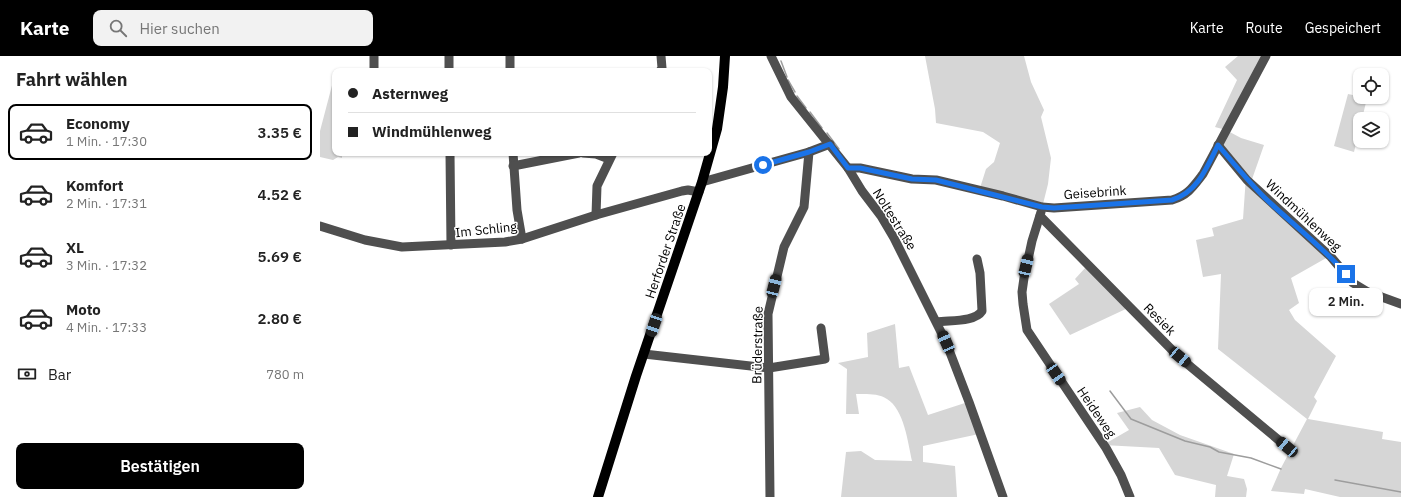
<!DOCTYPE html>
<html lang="de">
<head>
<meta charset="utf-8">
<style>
	:root { --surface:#fff; --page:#f2f2f2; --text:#222; --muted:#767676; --line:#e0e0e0; --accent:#000 }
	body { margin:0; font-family:"IBM Plex Sans",sans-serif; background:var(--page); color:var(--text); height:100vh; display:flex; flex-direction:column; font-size:15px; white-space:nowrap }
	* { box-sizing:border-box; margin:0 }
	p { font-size:13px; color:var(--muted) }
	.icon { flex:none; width:22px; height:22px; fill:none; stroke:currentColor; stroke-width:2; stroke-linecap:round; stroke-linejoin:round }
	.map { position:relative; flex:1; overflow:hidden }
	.drawer { display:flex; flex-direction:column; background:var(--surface); width:320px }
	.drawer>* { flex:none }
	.hud { position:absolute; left:12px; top:12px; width:380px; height:88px; border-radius:8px; box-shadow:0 1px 3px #0004; display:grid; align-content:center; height:88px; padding:0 16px; background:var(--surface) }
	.controls { position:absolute; left:1033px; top:12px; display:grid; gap:8px }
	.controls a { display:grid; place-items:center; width:36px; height:36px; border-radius:8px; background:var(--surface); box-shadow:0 1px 3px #0004; font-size:20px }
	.end { position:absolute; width:18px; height:18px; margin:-9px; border:5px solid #1a73e8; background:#fff; box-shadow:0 0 0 2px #fff }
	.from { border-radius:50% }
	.bubble { position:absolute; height:28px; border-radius:8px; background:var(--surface); box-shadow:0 1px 3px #0004; font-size:13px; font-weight:600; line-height:28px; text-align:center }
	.car { position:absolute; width:12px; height:24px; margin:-12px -6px; border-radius:5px; box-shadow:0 0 3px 1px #0007; background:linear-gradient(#222 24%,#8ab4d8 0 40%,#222 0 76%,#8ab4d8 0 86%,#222 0) }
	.hud b { display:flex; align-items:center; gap:14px; height:38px; font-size:15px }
	.hud b+b { border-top:1px solid var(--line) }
	.hud i { width:10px; height:10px; background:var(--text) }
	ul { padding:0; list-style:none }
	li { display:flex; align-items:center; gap:12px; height:56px; margin:0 8px 6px; padding:0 8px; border:2px solid transparent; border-radius:8px }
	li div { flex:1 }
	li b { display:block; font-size:15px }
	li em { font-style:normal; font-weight:600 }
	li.on { border-color:var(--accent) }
	li>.icon { width:36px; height:36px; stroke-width:1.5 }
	h2 { padding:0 16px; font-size:18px; line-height:48px }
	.pay { display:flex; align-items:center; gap:10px; height:44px; padding:0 16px; font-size:15px }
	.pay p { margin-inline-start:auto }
	.cta { display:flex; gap:8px; margin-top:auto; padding:8px 16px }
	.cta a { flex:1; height:46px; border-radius:8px; background:var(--accent); color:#fff; font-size:16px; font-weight:600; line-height:46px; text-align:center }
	header { display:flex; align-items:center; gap:24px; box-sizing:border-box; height:56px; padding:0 20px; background:var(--accent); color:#fff }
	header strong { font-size:19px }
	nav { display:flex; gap:22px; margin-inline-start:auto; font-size:14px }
	.search { width:280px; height:36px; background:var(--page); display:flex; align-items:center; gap:10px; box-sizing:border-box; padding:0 14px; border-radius:8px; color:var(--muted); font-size:15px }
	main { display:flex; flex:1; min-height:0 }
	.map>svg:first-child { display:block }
	.green { fill:#d6d6d6 }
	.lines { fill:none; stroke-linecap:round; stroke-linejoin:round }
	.stream { stroke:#9d9d9d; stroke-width:1.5 }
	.minor { stroke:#4f4f4f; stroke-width:9 }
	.major { stroke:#000; stroke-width:10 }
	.route { stroke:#1a73e8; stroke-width:5 }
	.labels { text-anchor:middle; stroke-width:3; stroke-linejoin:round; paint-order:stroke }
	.street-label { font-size:13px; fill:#000; stroke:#fff }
</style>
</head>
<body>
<header>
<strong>Karte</strong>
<div class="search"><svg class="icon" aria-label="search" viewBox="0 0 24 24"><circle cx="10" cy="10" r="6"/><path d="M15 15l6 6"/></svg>Hier suchen</div>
<nav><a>Karte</a><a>Route</a><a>Gespeichert</a></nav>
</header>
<main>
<section class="drawer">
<h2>Fahrt wählen</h2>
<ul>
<li class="on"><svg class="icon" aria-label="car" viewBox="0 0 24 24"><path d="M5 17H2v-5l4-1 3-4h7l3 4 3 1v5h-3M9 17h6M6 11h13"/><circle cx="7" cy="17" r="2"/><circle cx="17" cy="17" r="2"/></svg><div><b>Economy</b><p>1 Min. · 17:30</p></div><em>3.35 €</em></li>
<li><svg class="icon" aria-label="car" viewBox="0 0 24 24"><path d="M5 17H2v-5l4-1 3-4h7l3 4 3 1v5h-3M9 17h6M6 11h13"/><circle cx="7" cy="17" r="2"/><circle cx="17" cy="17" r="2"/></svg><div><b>Komfort</b><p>2 Min. · 17:31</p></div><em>4.52 €</em></li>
<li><svg class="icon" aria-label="car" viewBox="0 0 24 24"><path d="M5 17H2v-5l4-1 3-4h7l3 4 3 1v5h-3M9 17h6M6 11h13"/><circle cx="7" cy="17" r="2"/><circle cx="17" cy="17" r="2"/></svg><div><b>XL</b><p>3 Min. · 17:32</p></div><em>5.69 €</em></li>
<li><svg class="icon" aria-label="car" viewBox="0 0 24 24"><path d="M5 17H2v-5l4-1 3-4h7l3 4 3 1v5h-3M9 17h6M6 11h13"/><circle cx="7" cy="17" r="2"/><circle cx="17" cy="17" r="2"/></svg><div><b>Moto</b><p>4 Min. · 17:33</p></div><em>2.80 €</em></li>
</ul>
<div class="pay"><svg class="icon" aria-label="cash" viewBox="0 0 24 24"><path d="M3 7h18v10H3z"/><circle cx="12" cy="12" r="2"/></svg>Bar<p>780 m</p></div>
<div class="cta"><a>Bestätigen</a></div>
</section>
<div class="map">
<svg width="1081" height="441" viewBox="0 0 1081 441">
	<rect width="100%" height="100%" fill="#fff"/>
	<g class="green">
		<polygon points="605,0 704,0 711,26 724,54 721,61 731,102 728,128 723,148 660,132 666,113 674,106 680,87 663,76 616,67 615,53"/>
		<polygon points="918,0 943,0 906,74 921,82 944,89 930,129 1008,201 971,222 979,247 969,254 975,264 1016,300 994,341 997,345 988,363 1063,376 1062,383 1081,386 1081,441 1020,441 985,433 984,438 951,435 961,412 987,363 898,293 901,218 883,221 876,184 894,180 892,172 923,163 926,120 898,90 906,74 895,71 917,24 905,11"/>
		<polygon points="15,18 15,97 22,97 22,102 18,101 13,104 0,101 0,75"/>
		<polygon points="1028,38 1047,42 1042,63 1040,63 1040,71 1034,96 1014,90"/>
		<polygon points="766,211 808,252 750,279 729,248 759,228 755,223"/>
		<path d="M575,268L579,312L589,310L608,359L648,346L659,378L603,390V406L635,410L637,441H521L526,396L541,395L555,404L592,405C588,387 584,353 567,343C558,337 546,338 536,338L539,358H526L527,313L518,307L548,301L547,277Z"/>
		<polygon points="820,351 832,364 860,379 914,398 907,420 924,423 927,433 926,441 895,441 896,429 855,419 839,392 783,389 809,374 797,357"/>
	</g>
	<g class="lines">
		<g class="stream">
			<polyline points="461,5 467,21"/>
			<polyline points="468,24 475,36"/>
			<polyline points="477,40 486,52"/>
			<polyline points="490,56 502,72"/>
			<polyline points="507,77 519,93"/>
			<polyline points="790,335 811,363 865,385 890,391 899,396 931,402 961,413"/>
			<polyline points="1015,424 1081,436"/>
		</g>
		<g class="minor">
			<polyline points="54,0 54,15"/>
			<polyline points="129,0 129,15"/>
			<polyline points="190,0 190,15"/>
			<polyline points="451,0 471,41 528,112 542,135 561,160 574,182 626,286 649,346 683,441"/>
			<polyline points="340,15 342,12 341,0"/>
			<polyline points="898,89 927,124 1011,201 1033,227 1048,236 1081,248"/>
			<polyline points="130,97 131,189"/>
			<polyline points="193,97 197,154 202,183"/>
			<polyline points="263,97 276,98 289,103"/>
			<polyline points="193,110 259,97"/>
			<path d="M528,112H540L592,123L616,124L683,140L722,151L734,152L852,144C868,139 873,131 883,118L946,0"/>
			<polyline points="382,126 489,96 510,88"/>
			<polyline points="721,156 712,185 704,222 702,236 703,248 707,274 786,392 801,419 810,441"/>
			<polyline points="276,159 277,130 293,97"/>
			<polyline points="720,160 859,301 967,391"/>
			<polyline points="0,170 45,184 82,191 185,186 202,183 276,159 362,135 368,134 379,136"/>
			<path d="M617,266C630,264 655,266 662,255L660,217L657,203"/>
			<polyline points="324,298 449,312 505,303 501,272"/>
			<polyline points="450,441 448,258 464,191 484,151 489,96"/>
		</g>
		<polyline class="major" points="278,441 316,320 382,126 397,73 403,31 405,0"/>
	</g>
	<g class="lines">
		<path class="route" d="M443,109L489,96L510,88L528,112H540L592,123L616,124L722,151L734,152L852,144C878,136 887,111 898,89C913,107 928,125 945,142C972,168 1002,190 1026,218"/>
	</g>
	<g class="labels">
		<g class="street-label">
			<text transform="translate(775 136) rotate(-4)" y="5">Geisebrink</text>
			<text transform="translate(984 159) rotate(43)" y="5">Windmühlenweg</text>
			<text transform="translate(575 163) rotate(58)" y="5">Noltestraße</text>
			<text transform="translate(166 173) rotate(-6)" y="5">Im Schling</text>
			<text transform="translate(345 195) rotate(-71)" y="5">Herforder Straße</text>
			<text transform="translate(840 263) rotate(45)" y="5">Resiek</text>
			<text transform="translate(437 289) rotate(-89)" y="5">Brüderstraße</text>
			<text transform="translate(777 356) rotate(56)" y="5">Heideweg</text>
		</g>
	</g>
</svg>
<div class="controls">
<a><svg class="icon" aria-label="locate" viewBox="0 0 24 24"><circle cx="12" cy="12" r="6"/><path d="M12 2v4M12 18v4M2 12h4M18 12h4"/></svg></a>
<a><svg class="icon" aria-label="layers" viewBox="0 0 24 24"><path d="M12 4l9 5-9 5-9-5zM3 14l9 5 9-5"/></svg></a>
</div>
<i class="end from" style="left:443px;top:109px"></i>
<i class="end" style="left:1026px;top:218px"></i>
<div class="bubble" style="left:989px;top:232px;width:74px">2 Min.</div>
<i class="car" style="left:706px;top:210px;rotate:13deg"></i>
<i class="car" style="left:454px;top:230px;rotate:14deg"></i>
<i class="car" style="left:334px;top:269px;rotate:199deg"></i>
<i class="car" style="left:626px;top:286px;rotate:336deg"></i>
<i class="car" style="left:860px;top:301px;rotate:130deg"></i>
<i class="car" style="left:736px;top:318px;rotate:146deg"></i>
<i class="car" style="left:967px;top:391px;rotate:310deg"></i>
<div class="hud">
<b><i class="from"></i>Asternweg</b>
<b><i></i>Windmühlenweg</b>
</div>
</div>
</main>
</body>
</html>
